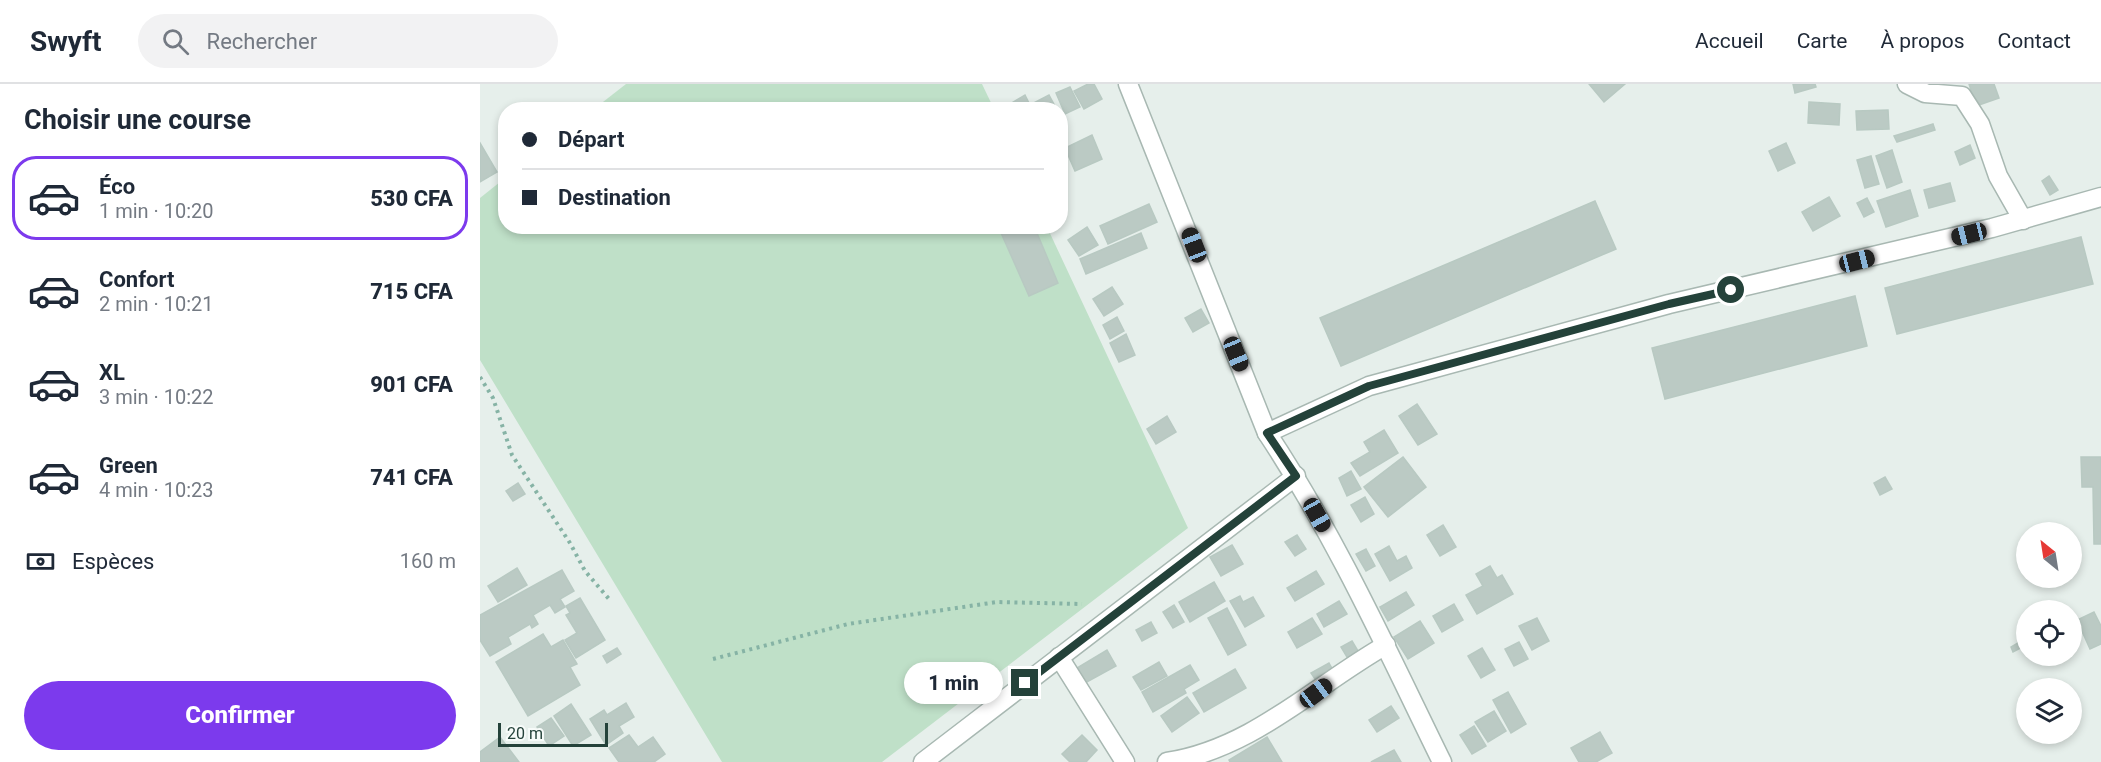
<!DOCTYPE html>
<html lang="fr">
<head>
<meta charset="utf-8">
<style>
	:root { --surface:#fff; --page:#f2f2f3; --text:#1f2937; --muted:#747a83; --line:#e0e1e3; --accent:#7c3aed }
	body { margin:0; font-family:Roboto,sans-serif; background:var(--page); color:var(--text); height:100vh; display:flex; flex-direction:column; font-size:22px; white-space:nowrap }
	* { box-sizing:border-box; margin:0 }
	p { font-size:20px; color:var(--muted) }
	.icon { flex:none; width:33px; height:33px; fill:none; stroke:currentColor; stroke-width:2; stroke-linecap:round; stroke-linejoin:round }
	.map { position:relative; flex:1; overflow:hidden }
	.side { display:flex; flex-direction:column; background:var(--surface); width:480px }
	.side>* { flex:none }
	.hud { position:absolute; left:18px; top:18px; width:570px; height:132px; border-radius:24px; box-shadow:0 3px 9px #0003; display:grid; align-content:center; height:132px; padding:0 24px; background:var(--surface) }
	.needle { width:39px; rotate:330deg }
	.buttons { position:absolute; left:1536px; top:438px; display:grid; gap:12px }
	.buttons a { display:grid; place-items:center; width:66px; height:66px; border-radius:50%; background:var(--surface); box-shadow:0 3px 9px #0003; font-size:30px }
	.scale { position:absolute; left:18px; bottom:15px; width:110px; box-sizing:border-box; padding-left:6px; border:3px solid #24423a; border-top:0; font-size:16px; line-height:21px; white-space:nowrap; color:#24423a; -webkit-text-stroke:4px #f7fbf9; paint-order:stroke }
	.end { position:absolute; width:27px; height:27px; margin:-14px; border:8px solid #24423a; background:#fff; box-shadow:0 0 0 3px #fff }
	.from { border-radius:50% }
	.bubble { position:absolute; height:42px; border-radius:21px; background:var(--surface); box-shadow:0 3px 9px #0003; font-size:20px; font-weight:800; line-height:42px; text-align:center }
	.car { position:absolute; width:18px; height:36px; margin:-18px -9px; border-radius:8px; box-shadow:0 0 4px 2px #0007; background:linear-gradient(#222 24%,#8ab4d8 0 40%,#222 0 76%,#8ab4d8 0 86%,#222 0) }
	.hud b { display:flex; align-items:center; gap:21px; height:57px; font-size:22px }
	.hud b+b { border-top:2px solid var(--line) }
	.hud i { width:15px; height:15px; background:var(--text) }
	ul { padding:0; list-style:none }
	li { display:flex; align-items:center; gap:18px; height:84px; margin:0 12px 9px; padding:0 12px; border:3px solid transparent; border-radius:24px }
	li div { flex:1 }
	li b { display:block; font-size:22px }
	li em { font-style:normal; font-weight:800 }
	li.active { border-color:var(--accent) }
	li>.icon { width:54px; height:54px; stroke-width:1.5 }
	h2 { padding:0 24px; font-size:27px; line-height:72px }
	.pay { display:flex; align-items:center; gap:15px; height:66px; padding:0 24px; font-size:22px }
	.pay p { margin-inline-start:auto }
	.button { display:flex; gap:12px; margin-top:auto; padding:12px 24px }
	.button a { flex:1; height:69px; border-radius:36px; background:var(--accent); color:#fff; font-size:24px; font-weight:800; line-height:69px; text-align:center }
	header { display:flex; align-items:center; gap:36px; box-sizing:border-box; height:84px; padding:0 30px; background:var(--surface); border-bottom:2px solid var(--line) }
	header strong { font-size:28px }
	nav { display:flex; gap:33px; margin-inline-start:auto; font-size:21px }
	.search { width:420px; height:54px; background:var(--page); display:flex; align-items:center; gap:15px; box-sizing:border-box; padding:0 21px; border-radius:33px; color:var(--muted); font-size:22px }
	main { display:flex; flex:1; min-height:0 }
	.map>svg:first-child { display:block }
	.green { fill:#bfe0c8 }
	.building { fill:#bbcac4; stroke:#b8c9c2; stroke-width:1.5 }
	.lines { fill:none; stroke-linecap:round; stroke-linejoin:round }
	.minor-casing { stroke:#a8b8b2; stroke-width:21 }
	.path { stroke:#86b3a5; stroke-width:4; stroke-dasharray:3 4.5; stroke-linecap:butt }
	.minor { stroke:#fff; stroke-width:18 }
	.route { stroke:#24423a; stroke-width:8 }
</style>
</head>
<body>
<header>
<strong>Swyft</strong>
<div class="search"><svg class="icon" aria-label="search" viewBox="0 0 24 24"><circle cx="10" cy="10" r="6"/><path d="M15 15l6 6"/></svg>Rechercher</div>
<nav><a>Accueil</a><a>Carte</a><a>À propos</a><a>Contact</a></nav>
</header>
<main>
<section class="side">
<h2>Choisir une course</h2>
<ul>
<li class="active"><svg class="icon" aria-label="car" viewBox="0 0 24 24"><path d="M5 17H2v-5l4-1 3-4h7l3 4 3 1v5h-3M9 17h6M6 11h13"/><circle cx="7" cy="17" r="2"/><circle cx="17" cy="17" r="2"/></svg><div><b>Éco</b><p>1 min · 10:20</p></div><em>530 CFA</em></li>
<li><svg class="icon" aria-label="car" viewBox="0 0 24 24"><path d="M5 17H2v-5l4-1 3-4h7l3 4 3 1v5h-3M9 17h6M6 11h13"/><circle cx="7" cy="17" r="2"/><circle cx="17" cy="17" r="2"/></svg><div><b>Confort</b><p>2 min · 10:21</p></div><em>715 CFA</em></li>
<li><svg class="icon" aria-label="car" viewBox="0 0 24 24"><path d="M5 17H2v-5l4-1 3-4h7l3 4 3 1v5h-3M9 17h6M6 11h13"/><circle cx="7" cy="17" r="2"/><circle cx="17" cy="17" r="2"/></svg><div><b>XL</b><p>3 min · 10:22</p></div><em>901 CFA</em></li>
<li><svg class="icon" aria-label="car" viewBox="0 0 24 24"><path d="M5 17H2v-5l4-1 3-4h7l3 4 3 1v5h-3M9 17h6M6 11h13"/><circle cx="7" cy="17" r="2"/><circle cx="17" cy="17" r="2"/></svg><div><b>Green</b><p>4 min · 10:23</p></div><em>741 CFA</em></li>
</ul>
<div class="pay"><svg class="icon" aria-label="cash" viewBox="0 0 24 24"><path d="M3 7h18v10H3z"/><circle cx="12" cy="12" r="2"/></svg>Espèces<p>160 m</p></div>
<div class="button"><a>Confirmer</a></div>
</section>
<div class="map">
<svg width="1621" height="678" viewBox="0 0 1621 678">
	<rect width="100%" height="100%" fill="#e6efeb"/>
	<g class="green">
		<polygon points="146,0 502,0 514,25 114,25"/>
		<polygon points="25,94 26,142 567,143 708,444 402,678 242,678 0,276 0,114"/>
	</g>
	<g class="building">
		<polygon points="608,0 614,0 622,15 604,25 594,7"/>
		<polygon points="1109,0 1145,0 1124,18"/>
		<polygon points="1313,0 1335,0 1336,3 1315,9"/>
		<polygon points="1489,0 1514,0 1519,14 1496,22"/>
		<polygon points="590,3 600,23 585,30 576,9"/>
		<polygon points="545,11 550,21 569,11 577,26 533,26 530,20"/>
		<polygon points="1329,18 1360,20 1359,41 1328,39"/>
		<polygon points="1408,26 1409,45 1377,46 1376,27"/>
		<polygon points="1453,40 1455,46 1417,58 1414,52"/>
		<polygon points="612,51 622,75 595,87 585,64"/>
		<polygon points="0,59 17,88 0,98"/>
		<polygon points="1306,59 1315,79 1298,87 1289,67"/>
		<polygon points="1490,61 1495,74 1480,81 1475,68"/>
		<polygon points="1412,66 1422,98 1407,104 1396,72"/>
		<polygon points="1391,72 1399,100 1385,104 1377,76"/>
		<polygon points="1569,92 1578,106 1570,111 1562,97"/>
		<polygon points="1470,99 1475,117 1449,124 1444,106"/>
		<polygon points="1430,106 1438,132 1406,143 1397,117"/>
		<polygon points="1349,113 1360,132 1333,147 1322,128"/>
		<polygon points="1387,114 1394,128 1384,133 1377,119"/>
		<polygon points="1115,117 1136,165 861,282 840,234"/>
		<polygon points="669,120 677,138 628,160 620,142"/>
		<polygon points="518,142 554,142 578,199 549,212"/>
		<polygon points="607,143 618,161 599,172 588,156"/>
		<polygon points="661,149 667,164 606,190 600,175"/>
		<polygon points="1601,153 1613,200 1417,250 1405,204"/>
		<polygon points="632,203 643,220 624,232 613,215"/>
		<polygon points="1375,212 1387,262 1185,315 1172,264"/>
		<polygon points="721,225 729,239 713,248 705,234"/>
		<polygon points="637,233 644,247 630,255 623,241"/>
		<polygon points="646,250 655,271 639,278 630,259"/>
		<polygon points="937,320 957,350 938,361 919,332"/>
		<polygon points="687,332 696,348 676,360 667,345"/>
		<polygon points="904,346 918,369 880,392 871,379 890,368 884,358"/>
		<polygon points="923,373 946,403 908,433 884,403"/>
		<polygon points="1601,373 1621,373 1621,460 1614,460 1613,403 1602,403"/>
		<polygon points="871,387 881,405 867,412 859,394"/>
		<polygon points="1405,393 1412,405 1400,411 1394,399"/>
		<polygon points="38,399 45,410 33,417 26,407"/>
		<polygon points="885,413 894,430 881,438 871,421"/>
		<polygon points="963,441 976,463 960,472 947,451"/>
		<polygon points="817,451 826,465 815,472 805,458"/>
		<polygon points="752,461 763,480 741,492 730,473"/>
		<polygon points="909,462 917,477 926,472 932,484 910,497 895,470"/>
		<polygon points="886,465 895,482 886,487 876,470"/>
		<polygon points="1010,482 1017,494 1022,491 1033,510 997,530 986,511 1003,502 996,490"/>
		<polygon points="37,484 47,501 18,518 8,502"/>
		<polygon points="82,486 94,507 80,515 85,523 75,529 70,521 53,531 58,540 52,544 50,540 28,553 31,560 10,572 0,556 0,531"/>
		<polygon points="836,487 844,500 815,517 807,504"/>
		<polygon points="734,498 745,517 710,538 699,518"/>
		<polygon points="926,508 934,521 908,537 900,523"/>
		<polygon points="760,512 763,518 773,513 784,532 765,543 750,517"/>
		<polygon points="100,514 125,556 96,574 85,556 97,549 86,531 90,529 86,522"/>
		<polygon points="859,517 867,530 844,543 837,530"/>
		<polygon points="974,520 983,536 962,548 953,532"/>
		<polygon points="694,521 704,538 693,544 683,528"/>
		<polygon points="747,524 766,561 748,571 728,534"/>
		<polygon points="1614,528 1621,542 1621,560 1610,565 1597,536"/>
		<polygon points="832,534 842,550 817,564 808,548"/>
		<polygon points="1057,534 1069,557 1052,566 1039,542"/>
		<polygon points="940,537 954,559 928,575 914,553"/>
		<polygon points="671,538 677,549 662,557 656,546"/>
		<polygon points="63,550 71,563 83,556 97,580 90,583 100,601 48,632 16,578"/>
		<polygon points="1546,554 1546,561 1533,568 1531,563"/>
		<polygon points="872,557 881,572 870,578 861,563"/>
		<polygon points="1039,558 1048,575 1034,582 1025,565"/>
		<polygon points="137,564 141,570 127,579 123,572"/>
		<polygon points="1002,564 1015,586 1001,594 988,572"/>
		<polygon points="627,566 636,582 605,599 597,584"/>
		<polygon points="679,578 687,592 661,606 653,593"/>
		<polygon points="849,579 854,588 837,598 831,589"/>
		<polygon points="710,581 719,596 704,605 706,609 673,628 662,608"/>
		<polygon points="755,585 766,604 724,628 713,609"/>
		<polygon points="1028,608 1046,640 1031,649 1013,616"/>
		<polygon points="707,613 719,629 692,648 681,632"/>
		<polygon points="146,619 154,633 139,642 143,649 126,661 110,635 124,626 127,631"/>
		<polygon points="91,620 111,651 93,662 74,632"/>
		<polygon points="911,622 919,634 897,648 889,636"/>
		<polygon points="1014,627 1026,647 1008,658 995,638"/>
		<polygon points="71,634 84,652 69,662 57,643"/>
		<polygon points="994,642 1006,662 992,670 980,651"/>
		<polygon points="1120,648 1132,669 1116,678 1099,678 1091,664"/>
		<polygon points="149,651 158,663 173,653 185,670 174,678 139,678 129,664"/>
		<polygon points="602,651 617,666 606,678 590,678 582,670"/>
		<polygon points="20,653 39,678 0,678 0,668"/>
		<polygon points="787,653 802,678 750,678 749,676"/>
		<polygon points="914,666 921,678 891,678"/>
	</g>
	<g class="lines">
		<g class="minor-casing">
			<g id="minor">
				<path d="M648,0L787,349C856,453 907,566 962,678"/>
				<polyline points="1427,0 1445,9 1482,12 1500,40 1518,92 1543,136"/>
				<polyline points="787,349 889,302 1189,220 1512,144 1621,113"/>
				<polyline points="579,573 645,678"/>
				<polyline points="443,678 816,392"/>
				<path d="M687,678C772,665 834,602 906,561"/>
			</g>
		</g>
		<g class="path">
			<polyline points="0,293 13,314 32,371 90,459 105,487 129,515"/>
			<polyline points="233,575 368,540 517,518 602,520"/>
		</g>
		<use href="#minor" class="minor"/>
	</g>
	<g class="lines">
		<polyline class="route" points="545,599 816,392 787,349 889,302 1189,220 1251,206"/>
	</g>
</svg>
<div class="buttons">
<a><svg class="needle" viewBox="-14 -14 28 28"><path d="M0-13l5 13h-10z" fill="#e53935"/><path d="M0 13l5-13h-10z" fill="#747a83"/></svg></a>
<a><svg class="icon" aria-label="locate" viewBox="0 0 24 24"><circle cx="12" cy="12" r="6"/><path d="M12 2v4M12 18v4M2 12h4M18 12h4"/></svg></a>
<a><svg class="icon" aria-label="layers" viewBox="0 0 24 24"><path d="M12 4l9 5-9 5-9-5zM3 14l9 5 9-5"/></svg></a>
</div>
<div class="scale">20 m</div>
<i class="end from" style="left:1251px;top:206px"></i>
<i class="end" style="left:545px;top:599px"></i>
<div class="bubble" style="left:424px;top:578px;width:99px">1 min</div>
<i class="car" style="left:1489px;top:150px;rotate:256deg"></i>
<i class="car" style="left:714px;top:161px;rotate:339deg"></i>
<i class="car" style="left:1377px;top:177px;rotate:76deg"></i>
<i class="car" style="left:756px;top:270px;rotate:158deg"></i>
<i class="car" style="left:837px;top:431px;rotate:151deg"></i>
<i class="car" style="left:836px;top:609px;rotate:53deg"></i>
<div class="hud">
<b><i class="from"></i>Départ</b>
<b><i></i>Destination</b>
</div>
</div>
</main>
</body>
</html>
